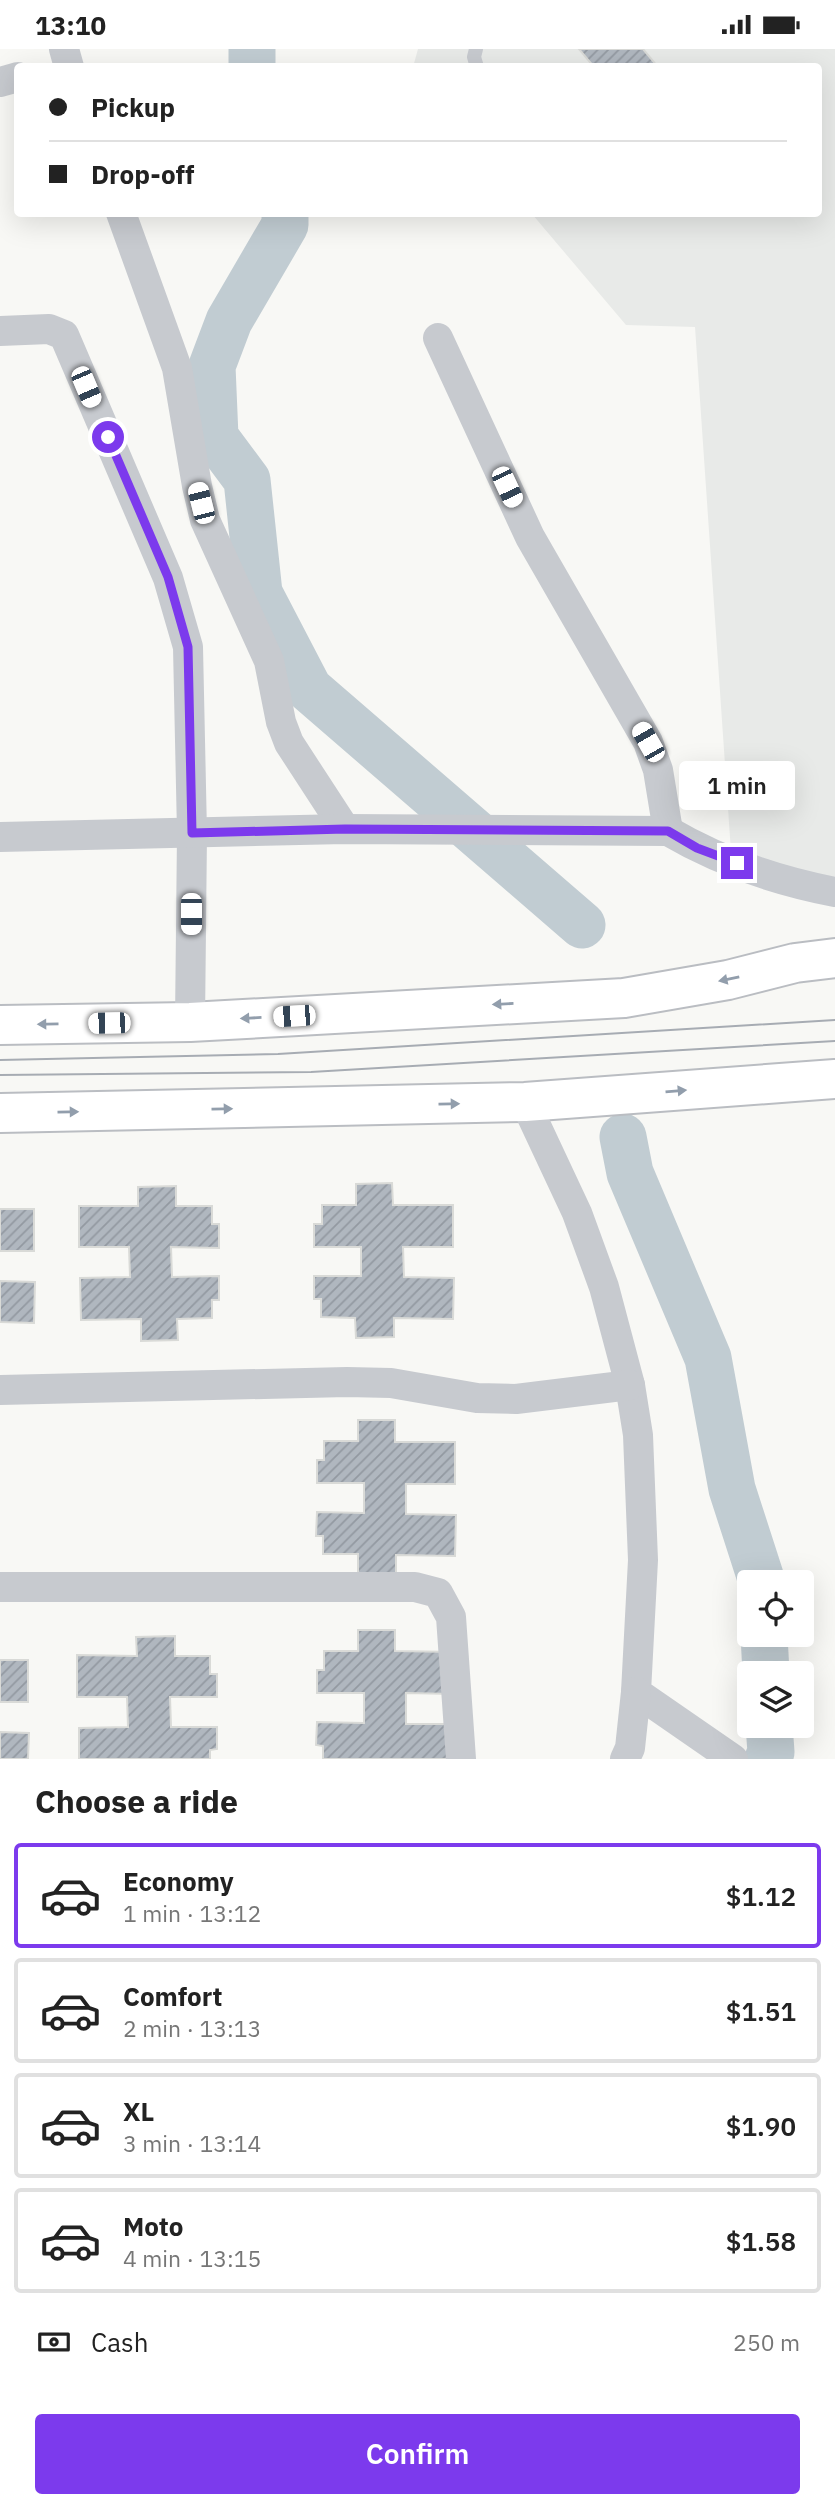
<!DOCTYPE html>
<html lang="en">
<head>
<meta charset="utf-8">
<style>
	:root { --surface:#fff; --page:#f6f6f6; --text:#222; --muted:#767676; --line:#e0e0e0; --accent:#7c3aed }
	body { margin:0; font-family:"IBM Plex Sans",sans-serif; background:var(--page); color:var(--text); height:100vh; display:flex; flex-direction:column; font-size:26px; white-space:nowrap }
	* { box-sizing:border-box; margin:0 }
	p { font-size:23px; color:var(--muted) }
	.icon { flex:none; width:38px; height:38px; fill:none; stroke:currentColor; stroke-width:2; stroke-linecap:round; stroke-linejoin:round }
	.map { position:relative; height:1710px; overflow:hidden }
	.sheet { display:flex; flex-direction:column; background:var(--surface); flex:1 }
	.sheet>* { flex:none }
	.top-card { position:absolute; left:14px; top:14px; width:808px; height:154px; border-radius:7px; box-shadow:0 7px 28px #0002; display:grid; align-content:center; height:154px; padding:0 35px; background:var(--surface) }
	.buttons { position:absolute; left:737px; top:1521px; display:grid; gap:14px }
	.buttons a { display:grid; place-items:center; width:77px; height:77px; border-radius:7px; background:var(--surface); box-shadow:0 7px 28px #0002; font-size:35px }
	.end { position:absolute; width:32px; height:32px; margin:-16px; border:9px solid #7c3aed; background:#fff; box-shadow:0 0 0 4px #fff }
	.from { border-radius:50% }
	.bubble { position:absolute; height:49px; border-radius:7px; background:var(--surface); box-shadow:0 7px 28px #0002; font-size:23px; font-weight:600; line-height:49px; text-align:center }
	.car { position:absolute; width:21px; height:42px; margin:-21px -10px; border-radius:9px; box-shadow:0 0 5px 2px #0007; background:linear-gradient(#fff 24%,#345 0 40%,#fff 0 76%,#345 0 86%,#fff 0) }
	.top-card b { display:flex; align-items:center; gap:24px; height:66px; font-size:26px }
	.top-card b+b { border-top:2px solid var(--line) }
	.top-card i { width:18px; height:18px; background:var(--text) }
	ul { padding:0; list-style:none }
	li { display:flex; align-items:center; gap:21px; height:105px; margin:0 14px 10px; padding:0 21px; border:4px solid var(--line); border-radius:7px }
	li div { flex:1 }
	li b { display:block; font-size:26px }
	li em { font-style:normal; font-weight:600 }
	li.on { border-color:var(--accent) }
	li>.icon { width:63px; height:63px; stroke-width:1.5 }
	h2 { padding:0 35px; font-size:32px; line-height:84px }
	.pay { display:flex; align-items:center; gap:18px; height:77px; padding:0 35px; font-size:26px }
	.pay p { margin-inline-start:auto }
	.button { display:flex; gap:14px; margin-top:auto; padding:14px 35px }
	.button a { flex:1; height:80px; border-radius:7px; background:var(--accent); color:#fff; font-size:28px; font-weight:600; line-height:80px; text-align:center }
	.status { display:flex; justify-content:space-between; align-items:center; height:49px; padding:0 35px; background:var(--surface); direction:ltr }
	.status svg { height:19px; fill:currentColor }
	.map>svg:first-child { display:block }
	.built { fill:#e8eae8 }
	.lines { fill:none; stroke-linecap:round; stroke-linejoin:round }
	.river { stroke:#c1ccd2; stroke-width:47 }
	.building { fill:url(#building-hatch); stroke:#d9dad7; stroke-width:2 }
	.primary-casing { stroke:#babdc2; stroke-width:42 }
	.lane { stroke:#c7cacf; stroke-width:14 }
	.street { stroke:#c7cacf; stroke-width:30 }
	.primary { stroke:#fff; stroke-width:38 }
	.tram { stroke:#a7acb3; stroke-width:2 }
	.oneway { fill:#929eac }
	.route { stroke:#7c3aed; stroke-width:9 }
</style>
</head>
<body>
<div class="status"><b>13:10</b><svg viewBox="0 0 49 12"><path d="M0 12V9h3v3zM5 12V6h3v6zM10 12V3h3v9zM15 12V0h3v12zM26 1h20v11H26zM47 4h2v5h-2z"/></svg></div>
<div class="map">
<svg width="835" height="1710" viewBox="0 0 835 1710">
	<defs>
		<pattern id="building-hatch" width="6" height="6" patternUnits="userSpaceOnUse" patternTransform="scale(1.75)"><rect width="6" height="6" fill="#b0b7bf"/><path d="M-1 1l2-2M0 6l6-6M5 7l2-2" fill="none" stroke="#9399a1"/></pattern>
	</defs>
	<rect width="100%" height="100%" fill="#f8f8f5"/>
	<polygon class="built" points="418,0 835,0 835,835 731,803 695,278 626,276 532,165 819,164 819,18 413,18"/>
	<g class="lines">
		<g class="river">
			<polyline points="252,0 252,18"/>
			<polyline points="285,164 285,176 229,272 212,317 215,388 247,431 259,544 309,640 582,876"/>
			<polyline points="623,1088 630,1124 708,1309 732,1440 762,1533"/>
			<polyline points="764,1586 766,1624"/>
			<polyline points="768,1710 771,1703 769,1676"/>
		</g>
	</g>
	<g class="building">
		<polygon points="579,0 643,0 658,18 594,18"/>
		<polygon points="392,1134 393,1156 453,1156 453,1198 403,1198 404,1228 454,1229 453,1270 394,1269 394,1288 356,1289 355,1269 321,1268 321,1250 314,1250 314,1227 361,1227 361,1198 314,1198 314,1175 322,1175 322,1156 356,1156 356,1135"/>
		<polygon points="176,1137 176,1157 212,1157 212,1175 219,1175 219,1199 171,1198 172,1228 219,1227 219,1251 212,1251 212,1269 177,1270 178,1291 141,1292 141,1270 81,1271 80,1229 130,1228 129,1198 79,1198 79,1157 138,1157 138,1138"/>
		<rect x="0" y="1160" width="34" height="42"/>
		<polygon points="0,1232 35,1233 34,1274 0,1273"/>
		<polygon points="358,1371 395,1371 395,1393 455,1393 455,1435 406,1435 406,1465 456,1466 455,1507 396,1506 396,1525 358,1525 358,1505 323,1505 323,1487 316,1487 317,1463 364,1464 364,1434 317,1434 317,1411 324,1411 324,1392 358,1392"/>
		<polygon points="358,1581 395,1581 395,1602 455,1603 455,1645 406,1644 406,1675 456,1675 455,1710 323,1710 323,1697 316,1696 317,1673 364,1674 364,1644 317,1644 317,1621 324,1621 324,1602 358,1602"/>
		<polygon points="175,1587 175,1607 210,1607 210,1625 217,1625 217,1648 170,1648 171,1678 217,1678 217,1700 210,1701 210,1710 79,1710 79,1679 128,1678 127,1648 77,1648 77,1606 137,1607 136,1588"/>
		<rect x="0" y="1611" width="28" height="42"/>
		<polygon points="0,1683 29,1684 28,1710 0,1710"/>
	</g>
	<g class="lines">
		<g class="primary-casing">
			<g id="primary">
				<polyline points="0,976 190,973 624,949 728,931 795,914 835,909"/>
				<polyline points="0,1064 525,1053 835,1030"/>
			</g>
		</g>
		<polyline class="lane" points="476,0 474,8 477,18"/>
		<g class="street">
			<polyline points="64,0 69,18"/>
			<polyline points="0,33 18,28"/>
			<polyline points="121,164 177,319 197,437 205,471 269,612 281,673 289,694 345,780"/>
			<polyline points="0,282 49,280 64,286 168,529 188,598 192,784 190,973"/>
			<polyline points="438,289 530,488 648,693 658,721 668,782"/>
			<path d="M0,788L345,780L668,782C719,812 778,832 835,843"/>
			<polyline points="525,1053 577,1164 604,1238 630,1336 638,1386 643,1511 636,1643 733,1710"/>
			<polyline points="0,1341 347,1333 391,1334 477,1349 516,1350 630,1336"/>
			<polyline points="0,1538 415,1538 438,1544 451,1568 461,1710"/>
			<polyline points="625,1710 630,1699 636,1643"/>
		</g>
		<use href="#primary" class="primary"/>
		<g class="tram">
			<polyline points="0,1011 278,1005 835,971"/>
			<polyline points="0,1026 311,1023 835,992"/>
		</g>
	</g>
	<defs><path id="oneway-solid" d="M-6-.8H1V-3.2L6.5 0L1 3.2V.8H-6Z" transform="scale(1.75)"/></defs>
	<g class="oneway">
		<use href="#oneway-solid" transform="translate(729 930) rotate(168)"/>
		<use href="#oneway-solid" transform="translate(503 955) rotate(177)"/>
		<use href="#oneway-solid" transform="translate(251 969) rotate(177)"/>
		<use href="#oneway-solid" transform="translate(48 975) rotate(179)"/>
		<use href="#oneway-solid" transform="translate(676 1042) rotate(-5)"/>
		<use href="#oneway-solid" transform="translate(449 1055) rotate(-1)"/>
		<use href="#oneway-solid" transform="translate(222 1060) rotate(-1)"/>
		<use href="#oneway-solid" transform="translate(68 1063) rotate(-1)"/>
	</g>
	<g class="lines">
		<polyline class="route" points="108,388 168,528 188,598 192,784 345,780 668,782 697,799 737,814"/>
	</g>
</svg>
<div class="buttons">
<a><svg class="icon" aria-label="locate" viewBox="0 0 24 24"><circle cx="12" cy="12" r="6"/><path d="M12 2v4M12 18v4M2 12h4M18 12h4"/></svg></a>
<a><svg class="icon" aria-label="layers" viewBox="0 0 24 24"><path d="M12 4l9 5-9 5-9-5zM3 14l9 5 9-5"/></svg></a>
</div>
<i class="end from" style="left:108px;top:388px"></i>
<i class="end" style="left:737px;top:814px"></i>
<div class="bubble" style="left:679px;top:712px;width:116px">1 min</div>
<i class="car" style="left:86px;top:338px;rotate:157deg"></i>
<i class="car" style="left:507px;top:438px;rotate:155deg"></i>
<i class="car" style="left:201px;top:454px;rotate:346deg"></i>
<i class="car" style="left:648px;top:693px;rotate:330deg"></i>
<i class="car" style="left:191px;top:865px;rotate:180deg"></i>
<i class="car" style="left:294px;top:967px;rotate:267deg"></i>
<i class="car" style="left:109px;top:974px;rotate:269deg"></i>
<div class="top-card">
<b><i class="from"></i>Pickup</b>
<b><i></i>Drop-off</b>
</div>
</div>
<section class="sheet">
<h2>Choose a ride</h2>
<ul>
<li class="on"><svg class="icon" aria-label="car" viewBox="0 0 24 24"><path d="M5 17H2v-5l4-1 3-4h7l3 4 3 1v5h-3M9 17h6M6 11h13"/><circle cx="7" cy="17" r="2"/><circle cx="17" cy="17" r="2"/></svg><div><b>Economy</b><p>1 min · 13:12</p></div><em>$1.12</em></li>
<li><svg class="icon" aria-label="car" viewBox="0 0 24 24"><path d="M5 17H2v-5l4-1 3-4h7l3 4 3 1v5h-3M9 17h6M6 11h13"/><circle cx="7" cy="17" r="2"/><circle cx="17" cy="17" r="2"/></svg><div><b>Comfort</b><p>2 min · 13:13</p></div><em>$1.51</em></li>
<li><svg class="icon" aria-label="car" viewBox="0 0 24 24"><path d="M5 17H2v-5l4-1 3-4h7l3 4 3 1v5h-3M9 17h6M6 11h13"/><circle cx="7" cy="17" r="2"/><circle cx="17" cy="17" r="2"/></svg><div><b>XL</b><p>3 min · 13:14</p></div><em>$1.90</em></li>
<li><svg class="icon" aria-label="car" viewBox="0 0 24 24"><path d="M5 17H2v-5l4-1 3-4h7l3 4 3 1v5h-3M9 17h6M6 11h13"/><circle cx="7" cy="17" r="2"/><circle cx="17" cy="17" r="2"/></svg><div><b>Moto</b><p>4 min · 13:15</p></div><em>$1.58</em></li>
</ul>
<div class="pay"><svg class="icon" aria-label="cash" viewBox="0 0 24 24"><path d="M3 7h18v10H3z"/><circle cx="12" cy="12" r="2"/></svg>Cash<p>250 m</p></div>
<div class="button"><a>Confirm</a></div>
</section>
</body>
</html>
